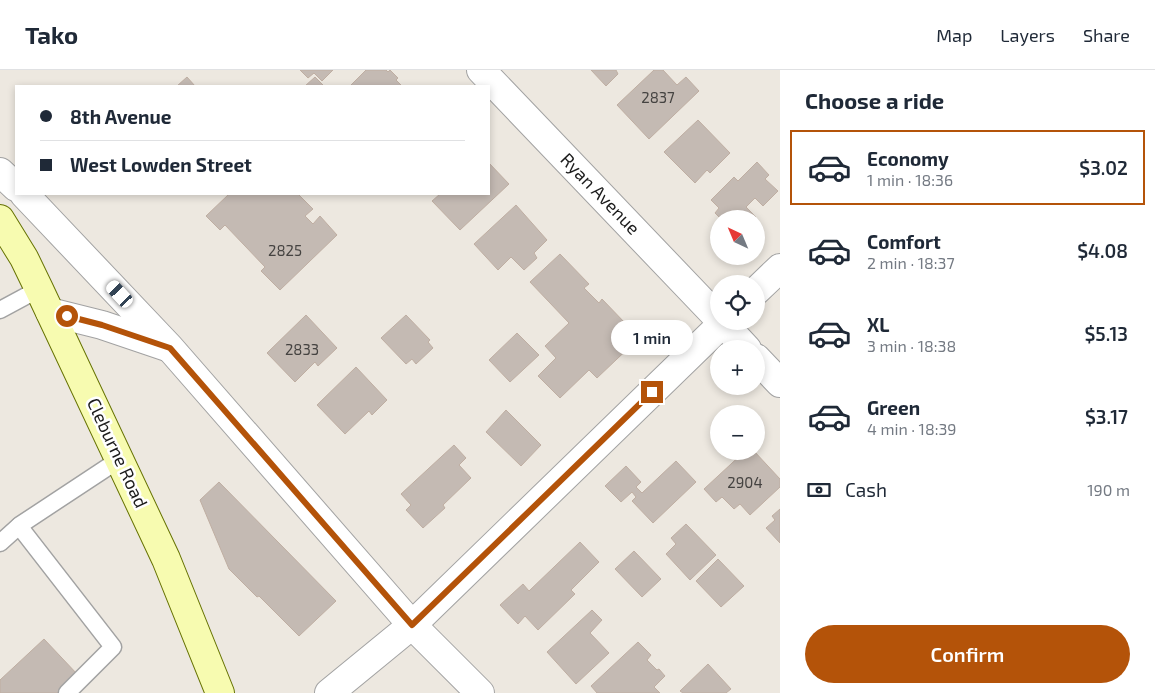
<!DOCTYPE html>
<html lang="en">
<head>
<meta charset="utf-8">
<style>
	:root { --surface:#fff; --page:#f2f2f3; --text:#1f2937; --muted:#747a83; --line:#e0e1e3; --accent:#b45309 }
	body { margin:0; font-family:"Exo 2",sans-serif; background:var(--page); color:var(--text); height:100vh; display:flex; flex-direction:column; font-size:19px; white-space:nowrap }
	* { box-sizing:border-box; margin:0 }
	p { font-size:16px; color:var(--muted) }
	.icon { flex:none; width:28px; height:28px; fill:none; stroke:currentColor; stroke-width:2; stroke-linecap:round; stroke-linejoin:round }
	.map { position:relative; flex:1; overflow:hidden }
	.sheet { display:flex; flex-direction:column; background:var(--surface); width:375px }
	.sheet>* { flex:none }
	.hud { position:absolute; left:15px; top:15px; width:475px; height:110px; border-radius:0px; box-shadow:0 2px 8px #0003; display:grid; align-content:center; height:110px; padding:0 25px; background:var(--surface) }
	.needle { width:32px; rotate:316deg }
	.tools { position:absolute; left:710px; top:140px; display:grid; gap:10px }
	.tools a { display:grid; place-items:center; width:55px; height:55px; border-radius:50%; background:var(--surface); box-shadow:0 2px 8px #0003; font-size:25px }
	.end { position:absolute; width:22px; height:22px; margin:-11px; border:6px solid #b45309; background:#fff; box-shadow:0 0 0 2px #fff }
	.from { border-radius:50% }
	.bubble { position:absolute; height:35px; border-radius:18px; background:var(--surface); box-shadow:0 2px 8px #0003; font-size:16px; font-weight:600; line-height:35px; text-align:center }
	.car { position:absolute; width:15px; height:30px; margin:-15px -8px; border-radius:6px; box-shadow:0 0 4px 1px #0007; background:linear-gradient(#fff 24%,#345 0 40%,#fff 0 76%,#345 0 86%,#fff 0) }
	.hud b { display:flex; align-items:center; gap:18px; height:48px; font-size:19px }
	.hud b+b { border-top:1px solid var(--line) }
	.hud i { width:12px; height:12px; background:var(--text) }
	ul { padding:0; list-style:none }
	li { display:flex; align-items:center; gap:15px; height:75px; margin:0 10px 8px; padding:0 15px; border:2px solid transparent; border-radius:0px }
	li div { flex:1 }
	li b { display:block; font-size:19px }
	li em { font-style:normal; font-weight:600 }
	li.on { border-color:var(--accent) }
	li>.icon { width:45px; height:45px; stroke-width:1.5 }
	h2 { padding:0 25px; font-size:22px; line-height:60px }
	.pay { display:flex; align-items:center; gap:12px; height:55px; padding:0 25px; font-size:19px }
	.pay p { margin-inline-start:auto }
	.button { display:flex; gap:10px; margin-top:auto; padding:10px 25px }
	.button a { flex:1; height:58px; border-radius:30px; background:var(--accent); color:#fff; font-size:20px; font-weight:600; line-height:58px; text-align:center }
	header { display:flex; align-items:center; gap:30px; box-sizing:border-box; height:70px; padding:0 25px; background:var(--surface); border-bottom:1px solid var(--line) }
	header strong { font-size:24px }
	nav { display:flex; gap:28px; margin-inline-start:auto; font-size:18px }
	main { display:flex; flex:1; min-height:0 }
	.map>svg:first-child { display:block }
	.building { fill:#c4bab3; stroke:#bfaea2 }
	.lines { fill:none; stroke-linecap:round; stroke-linejoin:round }
	.lane-casing { stroke:#a2a2a2; stroke-width:19 }
	.street-casing { stroke:#a2a2a2; stroke-width:30 }
	.secondary-casing { stroke:#667202; stroke-width:30 }
	.lane { stroke:#fff; stroke-width:16 }
	.street { stroke:#fff; stroke-width:28 }
	.secondary { stroke:#f7fbb0; stroke-width:28 }
	.route { stroke:#b45309; stroke-width:6 }
	.labels { text-anchor:middle; stroke-width:5; stroke-linejoin:round; paint-order:stroke }
	.number-label { font-size:15px; fill:#454341 }
	.street-label { font-size:18px; fill:#1b1b1b; stroke:#fff }
</style>
</head>
<body>
<header>
<strong>Tako</strong>
<nav><a>Map</a><a>Layers</a><a>Share</a></nav>
</header>
<main>
<div class="map">
<svg width="780" height="623" viewBox="0 0 780 623">
	<rect width="100%" height="100%" fill="#ede8e0"/>
	<g class="building">
		<polygon points="300,0 333,0 322,11 314,3 308,8"/>
		<polygon points="366,0 386,0 388,2 390,0 398,8 396,10 402,16 350,16"/>
		<polygon points="591,0 616,0 618,4 606,16"/>
		<polygon points="654,0 663,0 677,15 686,7 699,21 649,69 617,35"/>
		<polygon points="187,7 195,16 177,16"/>
		<polygon points="315,7 324,16 305,16"/>
		<polygon points="698,50 730,83 710,103 707,100 695,113 664,82"/>
		<polygon points="757,92 769,105 765,109 778,121 763,136 755,128 746,137 756,147 753,149 721,149 715,143 719,138 711,130 734,107 738,111"/>
		<polygon points="489,93 509,114 460,160 432,131 440,124 489,124"/>
		<polygon points="229,124 298,124 313,139 305,146 313,154 320,146 337,165 280,220 261,201 265,197 225,155 220,160 206,146"/>
		<polygon points="516,135 547,170 534,183 537,188 524,200 511,187 498,200 474,174"/>
		<polygon points="560,184 589,214 584,218 599,233 602,229 626,254 623,257 636,271 597,308 589,300 560,328 538,306 556,288 545,276 569,253 530,212"/>
		<polygon points="306,245 337,278 318,296 315,292 295,312 267,283"/>
		<polygon points="406,245 430,270 428,272 433,278 416,294 412,289 406,294 381,268"/>
		<polygon points="517,263 539,285 510,312 489,290"/>
		<polygon points="356,297 387,330 372,345 369,341 345,364 317,335"/>
		<polygon points="506,340 541,375 521,396 486,362"/>
		<polygon points="454,375 466,388 459,395 471,408 443,435 445,438 423,458 406,440 411,435 401,424"/>
		<polygon points="745,381 754,381 780,409 780,417 750,445 740,434 734,439 722,427 716,432 704,419"/>
		<polygon points="676,391 696,412 653,453 632,431 636,427 632,422 621,432 605,416 626,396 641,412 636,417 642,423"/>
		<polygon points="219,412 336,531 299,566 259,526 257,527 229,499 200,430"/>
		<polygon points="780,439 780,473 766,458 775,450 772,446"/>
		<polygon points="686,454 716,485 690,510 666,484 676,474 671,468"/>
		<polygon points="580,472 599,492 571,520 575,524 538,560 525,546 518,554 500,535 523,514 529,521"/>
		<polygon points="634,481 661,509 642,527 615,499"/>
		<polygon points="718,489 744,516 721,537 696,511"/>
		<polygon points="592,540 602,550 590,563 609,583 576,614 547,582"/>
		<polygon points="44,569 78,605 59,623 0,623 0,610"/>
		<polygon points="638,572 651,585 647,590 657,600 659,599 665,606 654,617 660,623 597,623 591,616"/>
		<polygon points="708,594 731,619 726,623 683,623 680,621"/>
	</g>
	<g class="lines">
		<g class="lane-casing">
			<g id="lane">
				<polyline points="0,240 39,219"/>
				<polyline points="19,456 113,577 67,623"/>
				<polyline points="0,473 20,455 120,389"/>
			</g>
		</g>
		<g class="street-casing">
			<g id="street">
				<polyline points="481,0 719,249"/>
				<polyline points="0,102 16,117"/>
				<polyline points="24,124 170,278 412,555 480,623"/>
				<polyline points="756,221 780,198"/>
				<polyline points="50,242 102,255 167,277"/>
				<polyline points="721,251 747,279"/>
				<polyline points="756,288 780,313"/>
				<polyline points="329,623 412,555 725,251"/>
			</g>
		</g>
		<g class="secondary-casing">
			<polyline id="secondary" points="0,149 24,188 39,219 166,489 220,623"/>
		</g>
		<use href="#lane" class="lane"/>
		<use href="#street" class="street"/>
		<use href="#secondary" class="secondary"/>
	</g>
	<g class="lines">
		<polyline class="route" points="67,246 102,255 170,278 412,555 652,322"/>
	</g>
	<g class="labels">
		<g class="number-label">
			<text x="658" y="33">2837</text>
			<text x="285" y="186">2825</text>
			<text x="302" y="285">2833</text>
			<text x="745" y="418">2904</text>
		</g>
		<g class="street-label">
			<text transform="translate(600 124) rotate(46)" y="6">Ryan Avenue</text>
			<text transform="translate(117 383) rotate(65)" y="6">Cleburne Road</text>
		</g>
	</g>
</svg>
<div class="tools">
<a><svg class="needle" viewBox="-14 -14 28 28"><path d="M0-13l5 13h-10z" fill="#e53935"/><path d="M0 13l5-13h-10z" fill="#747a83"/></svg></a>
<a><svg class="icon" aria-label="locate" viewBox="0 0 24 24"><circle cx="12" cy="12" r="6"/><path d="M12 2v4M12 18v4M2 12h4M18 12h4"/></svg></a>
<a>+</a>
<a>−</a>
</div>
<i class="end from" style="left:67px;top:246px"></i>
<i class="end" style="left:652px;top:322px"></i>
<div class="bubble" style="left:611px;top:250px;width:82px">1 min</div>
<i class="car" style="left:120px;top:224px;rotate:317deg"></i>
<div class="hud">
<b><i class="from"></i>8th Avenue</b>
<b><i></i>West Lowden Street</b>
</div>
</div>
<section class="sheet">
<h2>Choose a ride</h2>
<ul>
<li class="on"><svg class="icon" aria-label="car" viewBox="0 0 24 24"><path d="M5 17H2v-5l4-1 3-4h7l3 4 3 1v5h-3M9 17h6M6 11h13"/><circle cx="7" cy="17" r="2"/><circle cx="17" cy="17" r="2"/></svg><div><b>Economy</b><p>1 min · 18:36</p></div><em>$3.02</em></li>
<li><svg class="icon" aria-label="car" viewBox="0 0 24 24"><path d="M5 17H2v-5l4-1 3-4h7l3 4 3 1v5h-3M9 17h6M6 11h13"/><circle cx="7" cy="17" r="2"/><circle cx="17" cy="17" r="2"/></svg><div><b>Comfort</b><p>2 min · 18:37</p></div><em>$4.08</em></li>
<li><svg class="icon" aria-label="car" viewBox="0 0 24 24"><path d="M5 17H2v-5l4-1 3-4h7l3 4 3 1v5h-3M9 17h6M6 11h13"/><circle cx="7" cy="17" r="2"/><circle cx="17" cy="17" r="2"/></svg><div><b>XL</b><p>3 min · 18:38</p></div><em>$5.13</em></li>
<li><svg class="icon" aria-label="car" viewBox="0 0 24 24"><path d="M5 17H2v-5l4-1 3-4h7l3 4 3 1v5h-3M9 17h6M6 11h13"/><circle cx="7" cy="17" r="2"/><circle cx="17" cy="17" r="2"/></svg><div><b>Green</b><p>4 min · 18:39</p></div><em>$3.17</em></li>
</ul>
<div class="pay"><svg class="icon" aria-label="cash" viewBox="0 0 24 24"><path d="M3 7h18v10H3z"/><circle cx="12" cy="12" r="2"/></svg>Cash<p>190 m</p></div>
<div class="button"><a>Confirm</a></div>
</section>
</main>
</body>
</html>
